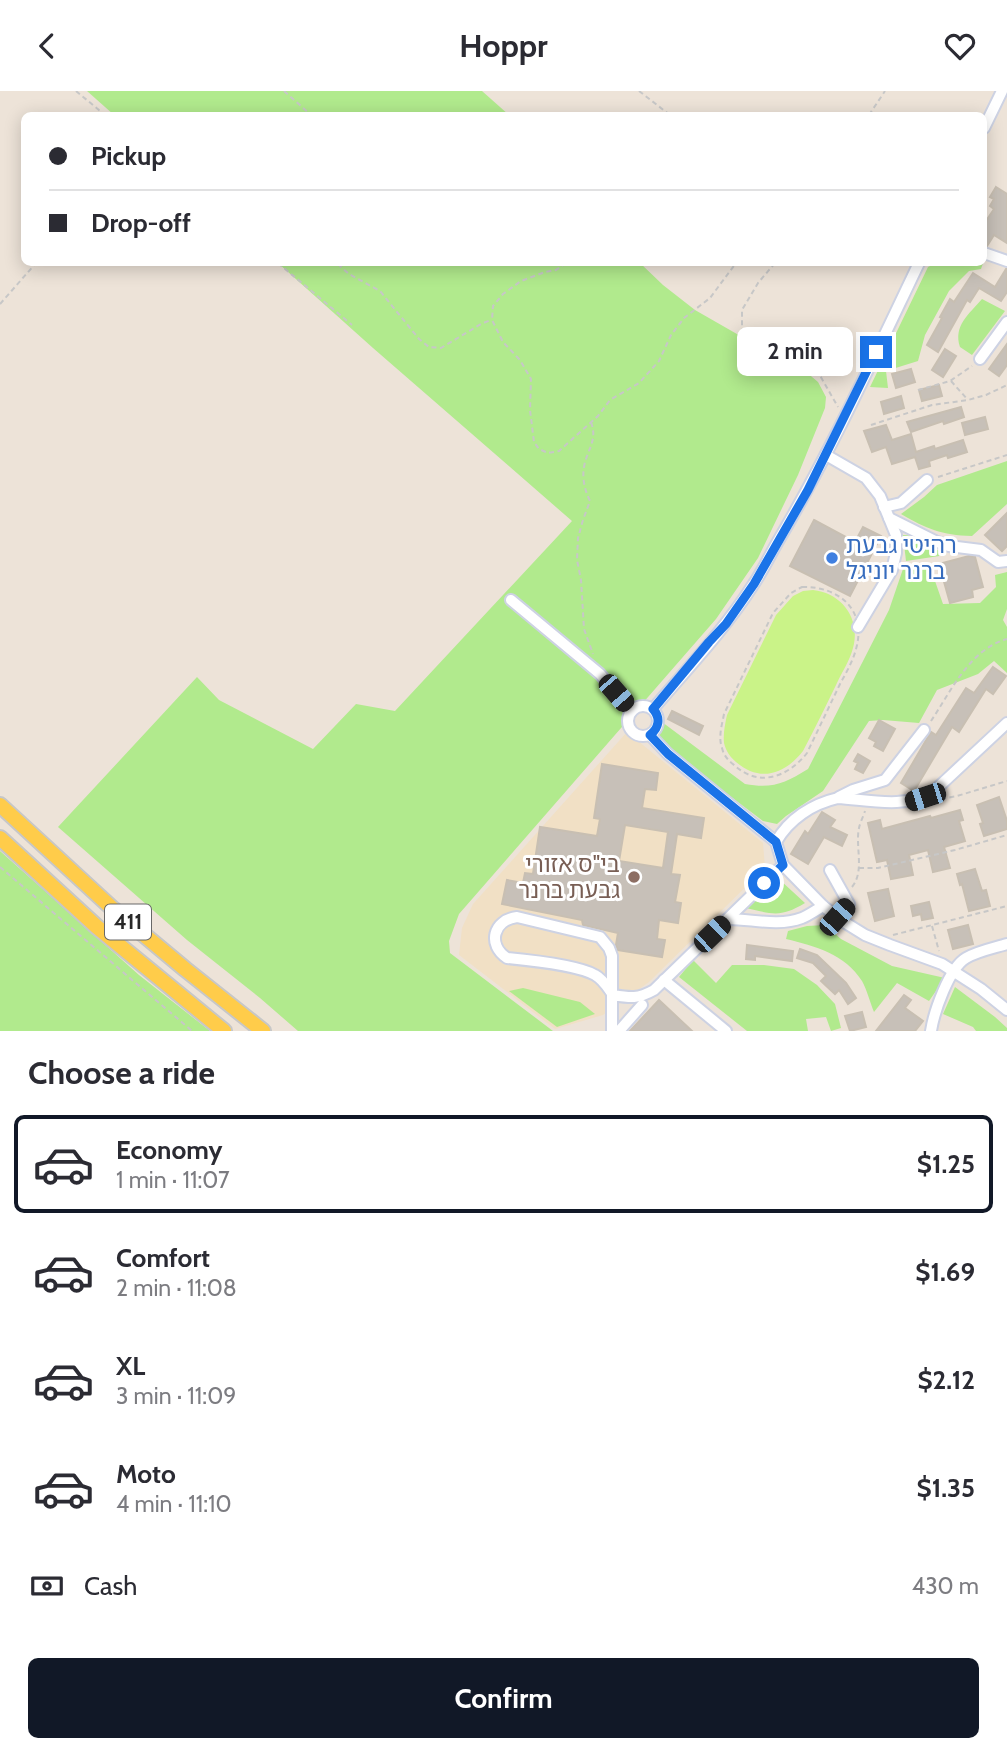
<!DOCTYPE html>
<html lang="en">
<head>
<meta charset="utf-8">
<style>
	:root { --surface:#fff; --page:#f2f2f3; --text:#2b2b33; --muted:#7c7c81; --line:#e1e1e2; --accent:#111827 }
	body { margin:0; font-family:Cabin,"Noto Sans Hebrew",sans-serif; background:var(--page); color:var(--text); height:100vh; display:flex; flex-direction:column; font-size:26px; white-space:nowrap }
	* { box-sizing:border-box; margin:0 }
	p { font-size:23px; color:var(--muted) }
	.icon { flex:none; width:38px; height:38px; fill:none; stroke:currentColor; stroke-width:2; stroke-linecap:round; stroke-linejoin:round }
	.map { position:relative; height:940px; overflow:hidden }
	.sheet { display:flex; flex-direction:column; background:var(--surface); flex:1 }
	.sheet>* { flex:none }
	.guide { position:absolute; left:21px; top:21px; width:966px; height:154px; border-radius:10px; box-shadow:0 4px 18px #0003; display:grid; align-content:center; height:154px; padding:0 28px; background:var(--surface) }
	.end { position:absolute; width:32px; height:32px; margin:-16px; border:9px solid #1a73e8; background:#fff; box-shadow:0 0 0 4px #fff }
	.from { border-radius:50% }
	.bubble { position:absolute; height:49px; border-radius:10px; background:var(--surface); box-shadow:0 4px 18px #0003; font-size:23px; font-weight:700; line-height:49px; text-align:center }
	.car { position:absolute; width:21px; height:42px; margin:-21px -10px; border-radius:9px; box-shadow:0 0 5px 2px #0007; background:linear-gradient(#222 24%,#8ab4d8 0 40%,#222 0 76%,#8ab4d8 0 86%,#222 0) }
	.guide b { display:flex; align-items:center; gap:24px; height:66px; font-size:26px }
	.guide b+b { border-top:2px solid var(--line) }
	.guide i { width:18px; height:18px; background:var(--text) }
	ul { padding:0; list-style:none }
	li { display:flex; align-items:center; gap:21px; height:98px; margin:0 14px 10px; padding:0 14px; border:4px solid transparent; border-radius:10px }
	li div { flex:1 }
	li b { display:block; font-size:26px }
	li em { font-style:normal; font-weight:700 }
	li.on { border-color:var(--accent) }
	li>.icon { width:63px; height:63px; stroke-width:1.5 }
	h2 { padding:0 28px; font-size:32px; line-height:84px }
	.pay { display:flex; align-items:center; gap:18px; height:77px; padding:0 28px; font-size:26px }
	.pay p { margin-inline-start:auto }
	.primary-button { display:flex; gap:14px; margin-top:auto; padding:14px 28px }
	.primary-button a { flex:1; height:80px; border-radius:10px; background:var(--accent); color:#fff; font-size:28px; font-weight:700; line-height:80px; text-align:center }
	header { display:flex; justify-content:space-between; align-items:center; height:91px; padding:0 28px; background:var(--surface); font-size:32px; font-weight:700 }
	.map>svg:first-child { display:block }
	.education { fill:#f1e0c5 }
	.green { fill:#b1ea8d }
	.pitch { fill:#caf388 }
	.building { fill:#c7c0b8; stroke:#c8bfb2; stroke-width:2; fill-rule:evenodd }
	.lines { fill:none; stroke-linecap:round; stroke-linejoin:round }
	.minor-casing { stroke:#cdd2e3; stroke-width:14 }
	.major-casing { stroke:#c7c7c7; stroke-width:18 }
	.path { stroke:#c7c7c7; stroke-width:2; stroke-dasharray:5 3.5; stroke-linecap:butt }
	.minor { stroke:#fff; stroke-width:10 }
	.major { stroke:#ffcc4a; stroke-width:14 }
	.route { stroke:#1a73e8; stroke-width:9 }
	.shop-dot { fill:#3f7fe0; stroke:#fff; stroke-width:2.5 }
	.education-dot { fill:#8d6e63; stroke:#fff; stroke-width:2.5 }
	.labels { text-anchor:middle; stroke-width:6; stroke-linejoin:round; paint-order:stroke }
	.shield { fill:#fff; stroke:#686868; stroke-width:2 }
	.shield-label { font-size:21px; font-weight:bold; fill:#282828 }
	.shop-label { font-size:23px; fill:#366cbe; stroke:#fff; text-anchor:start }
	.education-label { font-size:23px; fill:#785e54; stroke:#fff; text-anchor:end }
</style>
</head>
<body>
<header><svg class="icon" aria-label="back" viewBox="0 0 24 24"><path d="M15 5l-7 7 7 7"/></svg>Hoppr<svg class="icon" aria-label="heart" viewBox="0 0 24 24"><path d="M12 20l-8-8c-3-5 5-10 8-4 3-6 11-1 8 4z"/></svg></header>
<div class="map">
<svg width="1007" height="940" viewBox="0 0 1007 940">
	<rect width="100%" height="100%" fill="#ede3d8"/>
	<polygon class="education" points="627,641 763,752 765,777 649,891 603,924 555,938 459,864 462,837 473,813"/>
	<g class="green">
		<polygon points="87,0 482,0 509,24 114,24"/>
		<polygon points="278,172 640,172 663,194 695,219 786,271 805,280 818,291 826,306 825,317 798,384 758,467 716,528 459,823 449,850 450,862 553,940 298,940 260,907 187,849 58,736 197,586 219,609 313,658 356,613 395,620 572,430 373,257"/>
		<polygon points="936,172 983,172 981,178 969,180 949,200 925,244 918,270 886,280 888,297 870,296 928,176"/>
		<path d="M982,208L1005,220L972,264L960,256C953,235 969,223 982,208Z"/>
		<path d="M1007,370V413L972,445C941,444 927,438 901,423L924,406L937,394Z"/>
		<polygon points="903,444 914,445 946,464 906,470"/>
		<path d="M932,473L935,490L943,513L980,512L996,496L995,484L1007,481V518L1003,529L1007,536V582L994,570L978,583L937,599L919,632L883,629L869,630L823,700L786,725L777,733L763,730L673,662L657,644L661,640L662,631L745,693C773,698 785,692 808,678L889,519L904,475Z"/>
		<polygon points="0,760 139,884 210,940 0,940"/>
		<path d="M780,789L805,812C780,827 773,823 746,817Z"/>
		<path d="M825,834L841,848L892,875L945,887L929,910L897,892L874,921C870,911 867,899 862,890C845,863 815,855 786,848L788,840L807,835Z"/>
		<polygon points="693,869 716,892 732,874 764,874 794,878 817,894 835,913 841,937 831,940 826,926 806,928 808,940 747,940 679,886"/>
		<polygon points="955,896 995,926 1007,937 1007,940 976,940 973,936 943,923"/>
		<polygon points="523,897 580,911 595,923 557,936 509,900"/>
	</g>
	<path class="pitch" d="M813,499C842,502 861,528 853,557C850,569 842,581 837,592C826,615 815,637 803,660C785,683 760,692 736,671C730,666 726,660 724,652C723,643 725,633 727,624L776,524L793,505L803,500Z"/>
	<g class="building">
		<polygon points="996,96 1007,103 1007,152 994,144 987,155 984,154 984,133 994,118 990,115 994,108 990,106"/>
		<polygon points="1006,178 1007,178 1007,201 1001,210 979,197 970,211 967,209 938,261 927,254 942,227 940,226 950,208 954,211 973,182 995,196"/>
		<polygon points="1007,253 1007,274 999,285 989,278"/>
		<polygon points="945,258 956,265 943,286 932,279"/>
		<polygon points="911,278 915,291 896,297 892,283"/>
		<polygon points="939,294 942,305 922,310 919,299"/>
		<polygon points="901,305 904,317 884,323 881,311"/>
		<polygon points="961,316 964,326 944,333 943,330 911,341 907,331"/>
		<polygon points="985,326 988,338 965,344 962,332"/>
		<polygon points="886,334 892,349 911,343 916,361 934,355 935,358 963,349 967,361 948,367 947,364 929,370 930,375 919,378 915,366 892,373 886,356 872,361 864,340"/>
		<polygon points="1007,422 1007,455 1002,460 985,444"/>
		<polygon points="814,429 855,451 863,436 881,445 850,505 790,475"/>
		<polygon points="969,465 975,466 983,496 972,499 973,506 950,512 939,473"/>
		<polygon points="993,576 1006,585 993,603 986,598 959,641 952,636 914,700 901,692 931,641 936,644 966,597 974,602"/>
		<polygon points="672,620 703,635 699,644 668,628"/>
		<polygon points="879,629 895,638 883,660 874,655 876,651 869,647"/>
		<polygon points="858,663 870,670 863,682 855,678 858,672 854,670"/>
		<path d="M602,673L658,682L656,699L645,698L642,717L704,727L701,747L677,743L671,783L680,784L675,811L681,812L678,832L659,829L657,848L665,849L662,866L618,859L616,854L618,842L583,834L582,829L502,813L507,789L523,792L525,782L533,783L540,736L597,745L600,728L594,727ZM625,734L668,741L663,777L619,770Z"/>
		<polygon points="999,706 1007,730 1007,738 984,745 980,733 983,732 977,714"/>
		<polygon points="960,719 963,729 959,730 965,750 944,756 950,777 933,781 928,759 909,764 913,784 891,788 887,769 877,771 868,732 880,729 882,738 930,725 931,727"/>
		<polygon points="822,721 835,729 830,736 847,744 842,755 824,746 808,773 791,763 805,740 808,743"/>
		<polygon points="975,778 982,800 986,799 990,815 969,820 962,793 960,794 957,783"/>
		<polygon points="888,798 894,825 875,830 868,802"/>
		<polygon points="929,811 933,827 922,829 921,823 913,825 911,815"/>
		<polygon points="968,834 973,853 953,858 948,839"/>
		<polygon points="747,854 793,860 792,870 755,865 755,869 746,868"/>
		<polygon points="800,858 817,864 846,892 856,907 848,913 839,899 835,903 821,890 826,885 813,872 797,867"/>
		<polygon points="904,904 911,909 905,917 923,930 915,940 876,940"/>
		<polygon points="659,909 692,940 630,940"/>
		<polygon points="862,921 866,936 850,940 845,925"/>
	</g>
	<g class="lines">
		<g class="minor-casing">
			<g id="minor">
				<polyline points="984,37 1002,0"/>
				<polyline points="984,162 1007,170"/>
				<polyline points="980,268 1007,231"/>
				<polyline points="826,364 866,387 880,405 896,444 896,462 892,479 858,536"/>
				<polyline points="884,416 901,412 927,389"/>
				<polyline points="889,427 935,450 949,455 981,459 998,471 1007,470"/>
				<polyline points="511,509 600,583 632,620"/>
				<circle cx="643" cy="630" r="15"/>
				<path d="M653,618C687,578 725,538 753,494C762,481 769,466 777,452C830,362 874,266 919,172"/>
				<path d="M1007,632L933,701C905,718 869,709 838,707C812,713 789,728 776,751L783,774L823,815L844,831L865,844L890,854L942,873L981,898L1007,919"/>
				<polyline points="650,644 668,663 776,751"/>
				<polyline points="839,706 853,699 885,689 924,639"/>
				<polyline points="830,779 849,813 837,826"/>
				<path d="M728,828C753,828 777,836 802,827C809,824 816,819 823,815"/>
				<polyline points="664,889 726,940"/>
				<path d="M612,940V865L609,857L600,846L517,826C493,829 487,854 507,867C528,869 577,874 595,884C603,888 608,897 613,904C631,907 638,908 654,899L783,774"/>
				<polyline points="619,940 642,914"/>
				<path d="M931,940C934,921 949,877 966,867C978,860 994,857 1007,853"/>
			</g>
		</g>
		<g class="major-casing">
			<g id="major">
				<polyline points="0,714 113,818 185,878 263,940"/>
				<polyline points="0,747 97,836 224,940"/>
			</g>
		</g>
		<g class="path">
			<polyline points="76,0 105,24"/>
			<polyline points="284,0 311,24"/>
			<polyline points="639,0 670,24"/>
			<polyline points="869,24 885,0"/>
			<polyline points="278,172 352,234"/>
			<polyline points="340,172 340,175 349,183 380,200 419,248 429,256 441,257 481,233 491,229"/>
			<polyline points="566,172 556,179 545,181 521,190 503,203 493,215 492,229 503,251 520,269 531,288 530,319 534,351 539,358 548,362 559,360 598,325 610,309 639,292 659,270 671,244 684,227 710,207 736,172"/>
			<polyline points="775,172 758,192 742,219 742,239 818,281 838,316"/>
			<polyline points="0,213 36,172"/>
			<polyline points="951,290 968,309"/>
			<polyline points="918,299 950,290 972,275"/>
			<path d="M591,331C598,350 587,358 584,376C582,388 585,400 590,410L583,429L578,447L577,469L581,489L584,538L593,563"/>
			<polyline points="871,334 932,314 968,309 986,304 1007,294"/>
			<polyline points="938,386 1007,364"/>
			<path d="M802,496C840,495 867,520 856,558C853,570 846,582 840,593C829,616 818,639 807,662C788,686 759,697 734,674C728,669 724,665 722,657C718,646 722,634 724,623L773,522L791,502Z"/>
			<path d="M931,630C951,600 970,558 1007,548"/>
			<polyline points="941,708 957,705 1007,690"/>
			<polyline points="0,776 192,940"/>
			<polyline points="859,777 878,777 955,759 1007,744"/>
			<path d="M852,796C865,780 855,756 859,737C860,732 863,726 865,720"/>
			<polyline points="932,835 939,860"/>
			<polyline points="893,844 1007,815"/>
		</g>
		<use href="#minor" class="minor"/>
		<use href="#major" class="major"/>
	</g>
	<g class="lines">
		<path class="route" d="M764,792L783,774L776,751L668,663L650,644C659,637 661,627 653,618L709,551L726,533L754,493L808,399L876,261"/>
	</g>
	<circle class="shop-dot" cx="832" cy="467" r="7"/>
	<circle class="education-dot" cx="634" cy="786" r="7"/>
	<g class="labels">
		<rect class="shield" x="105" y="813.5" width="46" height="35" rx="5"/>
		<g class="shield-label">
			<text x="128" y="838">411</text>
		</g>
		<g class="shop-label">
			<text x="846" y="462">רהיטי גבעת<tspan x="846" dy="26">ברנר יוניגל</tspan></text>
		</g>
		<g class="education-label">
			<text x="620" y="781">בי"ס אזורי<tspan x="620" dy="26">גבעת ברנר</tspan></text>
		</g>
	</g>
</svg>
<i class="end from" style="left:764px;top:792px"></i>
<i class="end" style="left:876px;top:261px"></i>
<div class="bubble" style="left:737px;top:236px;width:116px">2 min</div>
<i class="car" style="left:616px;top:602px;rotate:139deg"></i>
<i class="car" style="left:925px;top:706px;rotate:252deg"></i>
<i class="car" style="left:837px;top:826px;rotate:42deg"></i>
<i class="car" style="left:712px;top:843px;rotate:46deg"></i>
<div class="guide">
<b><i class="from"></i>Pickup</b>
<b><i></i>Drop-off</b>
</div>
</div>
<section class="sheet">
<h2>Choose a ride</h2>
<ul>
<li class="on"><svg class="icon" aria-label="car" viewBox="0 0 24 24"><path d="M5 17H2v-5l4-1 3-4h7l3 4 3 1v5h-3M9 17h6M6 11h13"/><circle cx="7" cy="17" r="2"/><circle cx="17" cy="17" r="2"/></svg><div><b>Economy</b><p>1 min · 11:07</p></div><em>$1.25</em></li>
<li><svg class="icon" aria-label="car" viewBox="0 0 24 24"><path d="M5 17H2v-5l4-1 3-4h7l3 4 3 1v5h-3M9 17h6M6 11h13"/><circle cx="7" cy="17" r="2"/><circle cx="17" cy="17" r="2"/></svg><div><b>Comfort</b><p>2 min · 11:08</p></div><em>$1.69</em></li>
<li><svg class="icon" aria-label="car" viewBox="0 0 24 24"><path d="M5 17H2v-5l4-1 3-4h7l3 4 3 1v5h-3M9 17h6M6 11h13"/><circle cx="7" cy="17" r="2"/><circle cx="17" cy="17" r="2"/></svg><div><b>XL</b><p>3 min · 11:09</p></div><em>$2.12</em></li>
<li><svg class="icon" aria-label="car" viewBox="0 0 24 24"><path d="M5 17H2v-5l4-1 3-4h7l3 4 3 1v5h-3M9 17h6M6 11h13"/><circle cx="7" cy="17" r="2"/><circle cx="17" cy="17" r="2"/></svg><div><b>Moto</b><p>4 min · 11:10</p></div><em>$1.35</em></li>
</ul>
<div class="pay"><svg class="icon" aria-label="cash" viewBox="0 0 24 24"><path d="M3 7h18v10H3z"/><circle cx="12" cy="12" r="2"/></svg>Cash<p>430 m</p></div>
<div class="primary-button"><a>Confirm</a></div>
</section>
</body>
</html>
